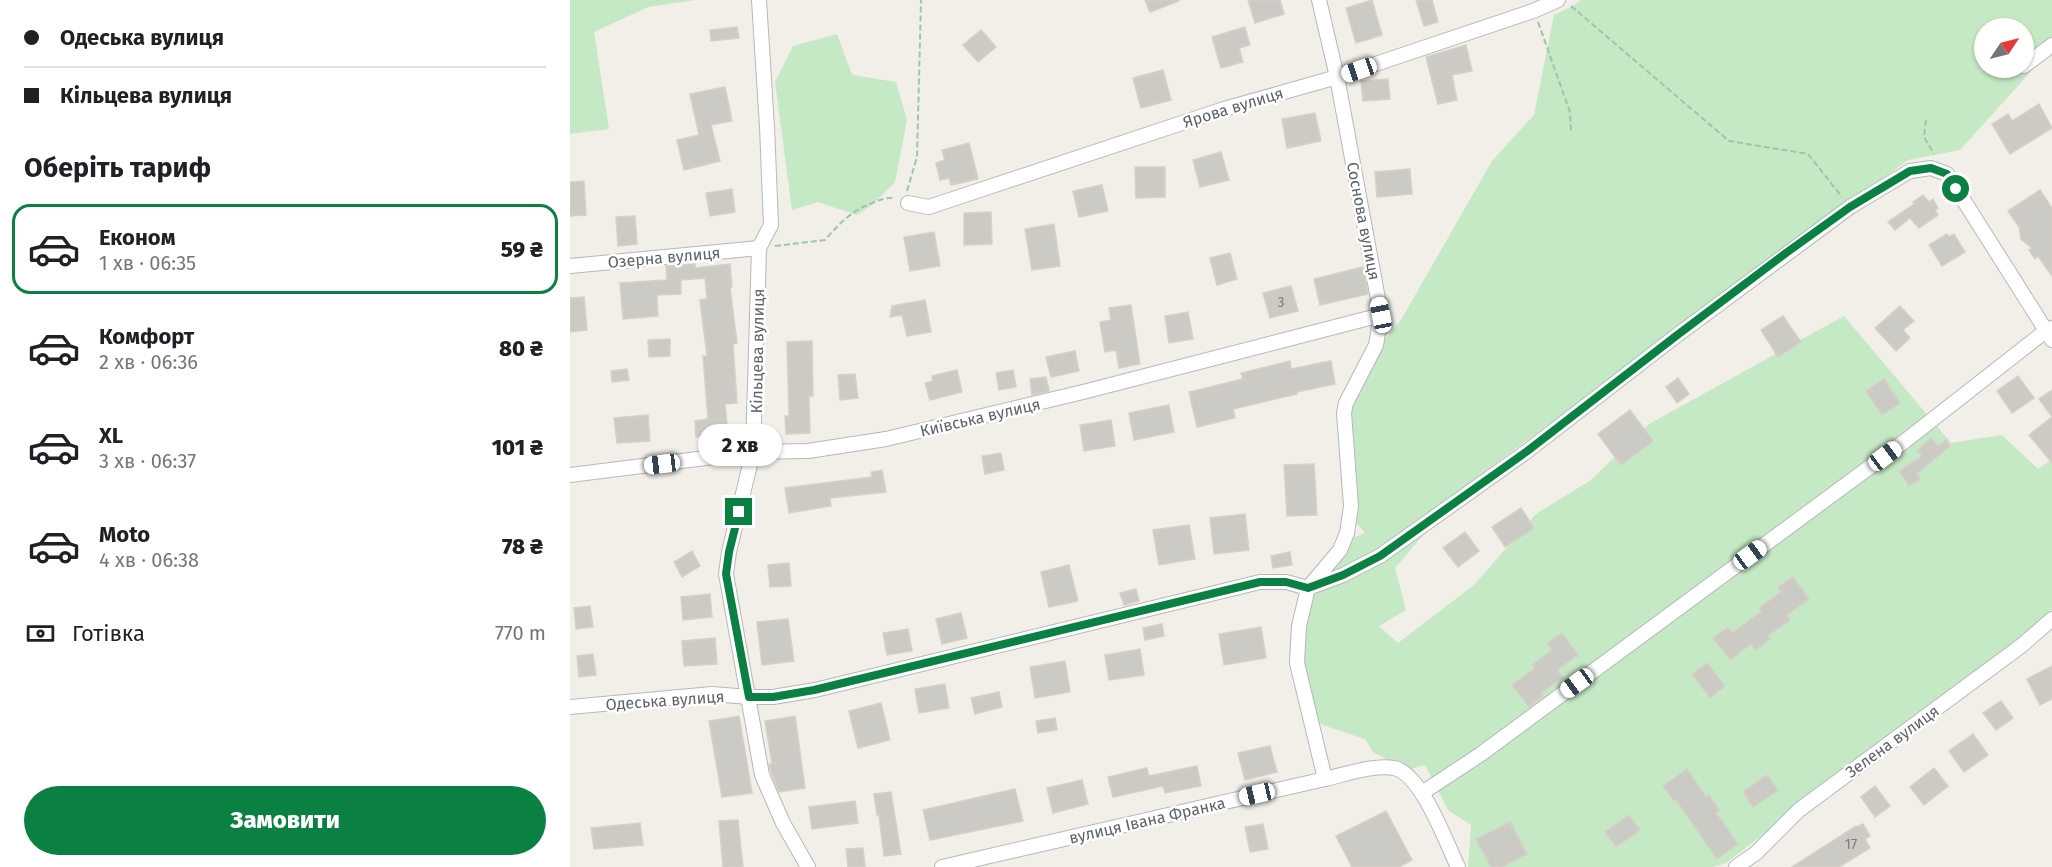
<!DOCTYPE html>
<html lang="uk">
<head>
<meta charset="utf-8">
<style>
	:root { --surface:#fff; --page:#f6f6f6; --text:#202124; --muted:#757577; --line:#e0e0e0; --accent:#0b8043 }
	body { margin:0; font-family:"Fira Sans",sans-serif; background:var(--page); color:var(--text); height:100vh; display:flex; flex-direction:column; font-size:22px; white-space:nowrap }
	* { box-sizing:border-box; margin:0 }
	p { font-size:20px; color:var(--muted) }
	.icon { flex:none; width:33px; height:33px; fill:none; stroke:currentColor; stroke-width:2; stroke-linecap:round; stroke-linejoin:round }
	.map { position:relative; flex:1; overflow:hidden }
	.side { display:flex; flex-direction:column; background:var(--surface); width:570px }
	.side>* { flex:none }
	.top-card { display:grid; align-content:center; height:132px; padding:0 24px; background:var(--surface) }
	.needle { width:39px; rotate:55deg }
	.tools { position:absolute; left:1404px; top:18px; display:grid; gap:12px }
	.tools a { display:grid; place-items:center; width:60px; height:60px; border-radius:50%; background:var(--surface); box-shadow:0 2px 4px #0004; font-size:30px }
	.end { position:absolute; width:27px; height:27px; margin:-14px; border:8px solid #0b8043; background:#fff; box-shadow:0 0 0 3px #fff }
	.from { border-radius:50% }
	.bubble { position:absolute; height:42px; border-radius:21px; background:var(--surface); box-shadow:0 2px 4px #0004; font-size:20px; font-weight:800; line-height:42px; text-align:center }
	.car { position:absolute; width:18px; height:36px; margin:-18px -9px; border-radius:8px; box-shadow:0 0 4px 2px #0007; background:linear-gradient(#fff 24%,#345 0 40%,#fff 0 76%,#345 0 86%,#fff 0) }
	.top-card b { display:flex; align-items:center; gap:21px; height:57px; font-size:22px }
	.top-card b+b { border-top:2px solid var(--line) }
	.top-card i { width:15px; height:15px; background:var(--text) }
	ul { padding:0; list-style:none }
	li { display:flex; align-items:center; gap:18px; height:90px; margin:0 12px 9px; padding:0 12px; border:3px solid transparent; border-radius:18px }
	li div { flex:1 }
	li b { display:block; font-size:22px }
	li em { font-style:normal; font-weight:800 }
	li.on { border-color:var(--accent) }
	li>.icon { width:54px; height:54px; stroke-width:1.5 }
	h2 { padding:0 24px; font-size:27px; line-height:72px }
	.pay { display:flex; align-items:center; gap:15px; height:66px; padding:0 24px; font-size:22px }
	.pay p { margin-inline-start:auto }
	.action { display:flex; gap:12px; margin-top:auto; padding:12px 24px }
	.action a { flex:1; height:69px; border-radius:36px; background:var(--accent); color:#fff; font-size:24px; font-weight:800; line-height:69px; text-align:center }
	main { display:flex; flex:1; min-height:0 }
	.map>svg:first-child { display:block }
	.green { fill:#c5e8c5; fill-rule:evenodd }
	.building { fill:#cccac5; stroke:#d6d1c6; stroke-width:1.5 }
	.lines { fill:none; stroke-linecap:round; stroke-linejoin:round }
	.street-casing { stroke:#b5b8bc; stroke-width:16 }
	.path { stroke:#9cc7a9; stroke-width:2; stroke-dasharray:6 3; stroke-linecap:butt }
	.street { stroke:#fff; stroke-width:14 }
	.route { stroke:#0b8043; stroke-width:8 }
	.labels { text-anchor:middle; stroke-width:5; stroke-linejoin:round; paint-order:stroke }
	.number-label { font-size:14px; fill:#7a7d7f }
	.street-label { font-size:16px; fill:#5f6368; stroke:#fff }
</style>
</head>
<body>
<main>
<section class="side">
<div class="top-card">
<b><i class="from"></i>Одеська вулиця</b>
<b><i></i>Кільцева вулиця</b>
</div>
<h2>Оберіть тариф</h2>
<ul>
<li class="on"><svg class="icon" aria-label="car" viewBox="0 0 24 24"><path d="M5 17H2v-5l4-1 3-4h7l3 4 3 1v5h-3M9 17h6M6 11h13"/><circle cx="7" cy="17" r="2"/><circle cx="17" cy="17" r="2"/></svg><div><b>Економ</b><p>1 хв · 06:35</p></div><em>59 ₴</em></li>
<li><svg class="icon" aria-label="car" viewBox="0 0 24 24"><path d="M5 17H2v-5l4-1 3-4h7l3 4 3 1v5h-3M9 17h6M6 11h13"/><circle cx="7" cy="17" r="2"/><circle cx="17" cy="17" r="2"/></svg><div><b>Комфорт</b><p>2 хв · 06:36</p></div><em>80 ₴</em></li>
<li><svg class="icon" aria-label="car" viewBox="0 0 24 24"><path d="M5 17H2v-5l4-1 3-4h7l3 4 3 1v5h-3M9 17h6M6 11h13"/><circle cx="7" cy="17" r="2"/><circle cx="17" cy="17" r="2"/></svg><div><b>XL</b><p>3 хв · 06:37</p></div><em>101 ₴</em></li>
<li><svg class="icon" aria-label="car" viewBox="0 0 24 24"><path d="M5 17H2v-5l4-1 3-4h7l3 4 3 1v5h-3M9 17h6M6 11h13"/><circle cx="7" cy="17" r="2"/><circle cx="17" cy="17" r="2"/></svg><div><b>Moto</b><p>4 хв · 06:38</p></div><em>78 ₴</em></li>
</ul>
<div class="pay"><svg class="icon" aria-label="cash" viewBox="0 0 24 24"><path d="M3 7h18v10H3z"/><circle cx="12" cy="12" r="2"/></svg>Готівка<p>770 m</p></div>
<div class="action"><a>Замовити</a></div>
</section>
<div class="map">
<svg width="1482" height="867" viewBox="0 0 1482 867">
	<rect width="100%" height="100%" fill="#f1efe8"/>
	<g class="green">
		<polygon points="0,0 126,0 78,7 24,32 39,129 0,134"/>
		<path d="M1011,0H1482V48L1390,150L1338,160L895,486L825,568L836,610L809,626L828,643L904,585L966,514L1021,480L1079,424L1274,316L1381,443L1432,435L1468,469L1482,459V610L1447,640L1156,863L1143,867H898L901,825L878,810L855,765L837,770L803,752L795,739L750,724L731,702L720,636L736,599L777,540L795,533L778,513L772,432L767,417L782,380L831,320L922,161L964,115L984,15L1003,6ZM1414,28H1454V68H1414Z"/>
		<polygon points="267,34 282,75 326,82 337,120 325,182 302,205 287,215 248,202 222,210 205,82 223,46"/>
	</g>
	<g class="building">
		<polygon points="575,0 609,0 609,1 580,12"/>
		<polygon points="678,0 710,0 714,14 685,23"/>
		<polygon points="802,0 812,35 786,43 776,8"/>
		<polygon points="846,0 862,0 868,22 854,26"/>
		<polygon points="167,27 169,38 141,41 140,30"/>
		<polygon points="675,27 680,45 669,48 673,62 651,68 642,37"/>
		<polygon points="411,30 426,47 408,62 393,45"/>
		<polygon points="896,45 902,71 882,75 887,100 868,104 856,57"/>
		<polygon points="593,70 601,100 571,108 563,78"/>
		<polygon points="818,79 820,99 793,101 791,81"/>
		<polygon points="155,87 162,121 141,125 150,161 114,170 107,140 129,135 120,94"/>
		<polygon points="1469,104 1482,128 1440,154 1422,124 1438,114 1442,121"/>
		<polygon points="745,113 751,141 717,148 712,119"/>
		<polygon points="399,143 408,179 381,185 379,178 370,180 366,163 375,160 372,150"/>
		<polygon points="651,152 659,180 630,187 623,160"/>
		<polygon points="565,167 595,167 595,197 566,198"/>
		<polygon points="840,169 842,194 807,197 805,172"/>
		<polygon points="14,181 16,215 0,216 0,182"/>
		<polygon points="532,185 538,211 509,217 503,191"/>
		<polygon points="162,189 165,212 140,216 136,193"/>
		<polygon points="1470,190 1482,208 1482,276 1468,256 1465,259 1459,250 1462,248 1451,239 1449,227 1438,211"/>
		<polygon points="1353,195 1359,202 1363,199 1368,208 1365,210 1368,215 1349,228 1340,218 1325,230 1318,222 1344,204 1343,202"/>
		<polygon points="421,212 422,244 394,245 394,213"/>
		<polygon points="65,216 67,244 48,246 46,217"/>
		<polygon points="484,224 490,266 462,270 455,229"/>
		<polygon points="364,232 370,266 340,271 334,237"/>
		<polygon points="1377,234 1379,237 1384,234 1395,252 1372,266 1359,245"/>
		<polygon points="660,253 667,279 647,285 640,258"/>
		<polygon points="125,264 125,268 160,264 162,287 160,287 167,343 163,344 167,403 155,404 158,435 126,437 125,421 138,419 133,356 137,356 130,300 137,299 135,278 111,280 111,294 87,295 88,316 53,319 50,283 97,280 96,266"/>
		<polygon points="793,267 798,294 750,305 744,279"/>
		<polygon points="721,286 728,311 700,318 693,293"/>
		<polygon points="14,297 17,330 0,332 0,298"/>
		<polygon points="355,300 361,332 337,336 332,315 320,317 322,306"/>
		<polygon points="561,305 570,364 549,368 546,350 535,352 530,322 541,320 539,308"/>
		<polygon points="1330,306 1344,321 1333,330 1340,338 1326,351 1305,328"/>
		<polygon points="618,312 623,339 599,343 595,316"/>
		<polygon points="1213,316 1231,342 1208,357 1191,330"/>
		<polygon points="100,339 100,356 79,357 78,340"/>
		<polygon points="242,341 243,396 239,396 240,433 216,434 215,416 219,416 217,342"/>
		<polygon points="505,351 509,371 481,377 476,357"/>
		<polygon points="720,361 721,369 761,361 765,384 727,392 727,394 663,409 665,418 627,427 619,392 673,379 671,373"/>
		<polygon points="57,369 59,380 42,382 41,371"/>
		<polygon points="387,370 392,392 360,400 355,383 363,381 362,376"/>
		<polygon points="443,370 446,387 429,390 426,373"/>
		<polygon points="285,374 288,398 270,400 268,375"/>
		<polygon points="1448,376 1464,398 1442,413 1427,391"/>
		<polygon points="476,377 479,391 462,395 460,379"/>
		<polygon points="1108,378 1119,394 1107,403 1096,387"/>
		<polygon points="1314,379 1330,403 1312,415 1296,391"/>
		<polygon points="1482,390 1482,417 1469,399"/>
		<polygon points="599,405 604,432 564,440 559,413"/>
		<polygon points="1060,410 1083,441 1051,465 1028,434"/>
		<polygon points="78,415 80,441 47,443 44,418"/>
		<polygon points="1482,417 1482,463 1459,435"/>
		<polygon points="541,420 545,446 514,451 510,425"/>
		<polygon points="1361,438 1368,446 1376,440 1380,446 1347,474 1350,479 1339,486 1329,471 1352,456 1347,451"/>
		<polygon points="431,453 434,470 415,474 412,456"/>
		<polygon points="744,464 747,515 717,516 714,465"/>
		<polygon points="312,470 316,492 260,498 261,506 219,513 215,488 302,477 301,472"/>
		<polygon points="951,508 964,528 935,547 922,527"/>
		<polygon points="675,514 679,550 644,554 640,518"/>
		<polygon points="619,525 625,559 589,565 583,530"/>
		<polygon points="895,532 909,551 888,567 873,548"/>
		<polygon points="122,551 130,566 112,577 104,562"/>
		<polygon points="720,552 722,565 703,568 701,556"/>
		<polygon points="219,563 221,586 200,587 198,565"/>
		<polygon points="499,565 508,601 479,607 471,572"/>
		<polygon points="1223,577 1239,599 1217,615 1220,620 1198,636 1200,639 1186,650 1181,644 1160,660 1143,638 1158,627 1162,633 1192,611 1189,608 1211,592 1208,587"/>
		<polygon points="566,589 569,601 554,605 550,593"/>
		<polygon points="140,594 142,617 113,620 111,597"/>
		<polygon points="20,606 23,627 6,629 4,608"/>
		<polygon points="391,613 397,638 372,644 366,619"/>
		<polygon points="218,619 224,661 192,665 187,622"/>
		<polygon points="592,624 594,636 575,640 573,628"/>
		<polygon points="691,627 696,658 654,665 649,634"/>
		<polygon points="338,629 342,651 317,655 313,633"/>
		<polygon points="992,633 1008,655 987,670 993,677 971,693 973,696 959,707 942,685 964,669 962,665 982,650 977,643"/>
		<polygon points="145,638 147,664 114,666 112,641"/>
		<polygon points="570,649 574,675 539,680 535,655"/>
		<polygon points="23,654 26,675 9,677 7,656"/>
		<polygon points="495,661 500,692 465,698 460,667"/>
		<polygon points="1137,663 1155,686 1140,698 1122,674"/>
		<polygon points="1482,666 1482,699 1470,705 1457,679"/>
		<polygon points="375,684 379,708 349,713 345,689"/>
		<polygon points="429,692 432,707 405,714 401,698"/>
		<polygon points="1431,701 1443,718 1426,730 1413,713"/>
		<polygon points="311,703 320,740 288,748 279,711"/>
		<polygon points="169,716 182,793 152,797 139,721"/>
		<polygon points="225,716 235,788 209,792 201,772 199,764 202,764 195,721"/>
		<polygon points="485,718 487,730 468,733 466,721"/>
		<polygon points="1403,734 1418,755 1394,772 1379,751"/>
		<polygon points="700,746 707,772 675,780 668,753"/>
		<polygon points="627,766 631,786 595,793 593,786 543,797 538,777 577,768 579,776"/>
		<polygon points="1364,768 1378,786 1354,805 1340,787"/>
		<polygon points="1117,769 1136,797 1139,795 1149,810 1146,813 1168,844 1147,859 1106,800 1104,801 1093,786"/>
		<polygon points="1197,775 1208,790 1183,807 1173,792"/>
		<polygon points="512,780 518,804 483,813 477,788"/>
		<polygon points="1305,786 1320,806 1305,817 1291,797"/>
		<polygon points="445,789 453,821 360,840 353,810"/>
		<polygon points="321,792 331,854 314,856 309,815 307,815 304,794"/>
		<polygon points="285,801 288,823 242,829 239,807"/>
		<polygon points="816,811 842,860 829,867 782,867 766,836"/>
		<polygon points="1059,815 1070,830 1046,847 1035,832"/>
		<polygon points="168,820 173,867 153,867 149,821"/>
		<polygon points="940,822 957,854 932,867 921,867 906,839"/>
		<polygon points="70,823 73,845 24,849 21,828"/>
		<polygon points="693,824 698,849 680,852 675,827"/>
		<polygon points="1293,824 1300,836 1295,839 1300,848 1269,867 1222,867 1286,826 1287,827"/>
		<polygon points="293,848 295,867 278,867 276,849"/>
	</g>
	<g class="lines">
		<g class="street-casing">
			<g id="street">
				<polyline points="189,0 197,127 201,225 189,248 183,452 159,552 156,574 192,775 213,823 238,867"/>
				<polyline points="749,0 767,77 811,315 806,345 776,403 774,413 781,506 777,533 770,550 738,588 729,626 727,663 755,779"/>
				<polyline points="1454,66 1482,45"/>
				<polyline points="338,203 359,207 654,109 767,77 963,11 988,0"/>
				<polyline points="0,266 189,248"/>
				<polyline points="0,475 183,452 238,451 316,439 513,392 811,315"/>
				<polyline points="0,707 142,694 179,697 203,697 245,690 690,582 716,582 738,588 773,575 810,556 956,452 1106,336 1280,207 1340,171 1361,168 1377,174 1482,340"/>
				<polyline points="852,793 911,754 1335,441 1477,330 1482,328"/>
				<path d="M372,867L755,779C774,775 805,764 824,768C851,773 876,842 888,867"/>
				<polyline points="1166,867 1186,853 1229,810 1451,646 1482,619"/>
			</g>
		</g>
		<g class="path">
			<polyline points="1001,6 1159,141 1238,154 1272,197"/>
			<polyline points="968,22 1000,112 1001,131"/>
			<polyline points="1356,120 1354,137 1364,154"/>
			<polyline points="337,191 347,157 351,0"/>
			<path d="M205,246L255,240C269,224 281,211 302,203C310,200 317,197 325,198"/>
		</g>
		<use href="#street" class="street"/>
	</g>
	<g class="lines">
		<polyline class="route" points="169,512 159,552 156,574 179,697 203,697 244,690 690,582 716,582 738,588 773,575 810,556 956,452 1106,336 1216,253 1280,207 1340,171 1361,168 1377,174 1386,189"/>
	</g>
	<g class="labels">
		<g class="number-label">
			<text x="711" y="307">3</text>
			<text x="1281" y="849">17</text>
		</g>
		<g class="street-label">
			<text transform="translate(663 107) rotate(-17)" y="6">Ярова вулиця</text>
			<text transform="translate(794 221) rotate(79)" y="6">Соснова вулиця</text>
			<text transform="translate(94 257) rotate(-5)" y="6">Озерна вулиця</text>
			<text transform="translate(187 351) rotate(-89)" y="6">Кільцева вулиця</text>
			<text transform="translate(410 417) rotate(-13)" y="6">Київська вулиця</text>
			<text transform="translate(95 700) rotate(-4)" y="6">Одеська вулиця</text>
			<text transform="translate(1322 741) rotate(-36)" y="6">Зелена вулиця</text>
			<text transform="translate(577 820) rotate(-13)" y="6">вулиця Івана Франка</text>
		</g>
	</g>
</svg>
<div class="tools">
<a><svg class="needle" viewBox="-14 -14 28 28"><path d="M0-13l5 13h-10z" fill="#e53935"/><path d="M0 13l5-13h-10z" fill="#757577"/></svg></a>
</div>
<i class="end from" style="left:1386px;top:189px"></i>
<i class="end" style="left:169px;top:512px"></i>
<div class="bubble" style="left:128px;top:424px;width:84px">2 хв</div>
<i class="car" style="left:789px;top:70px;rotate:251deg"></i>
<i class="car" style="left:811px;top:315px;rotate:349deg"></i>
<i class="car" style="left:1315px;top:456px;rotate:53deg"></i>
<i class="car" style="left:92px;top:464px;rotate:263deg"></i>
<i class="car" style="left:1180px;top:555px;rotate:54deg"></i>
<i class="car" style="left:1007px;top:683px;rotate:234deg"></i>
<i class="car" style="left:687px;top:794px;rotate:257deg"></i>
</div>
</main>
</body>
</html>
